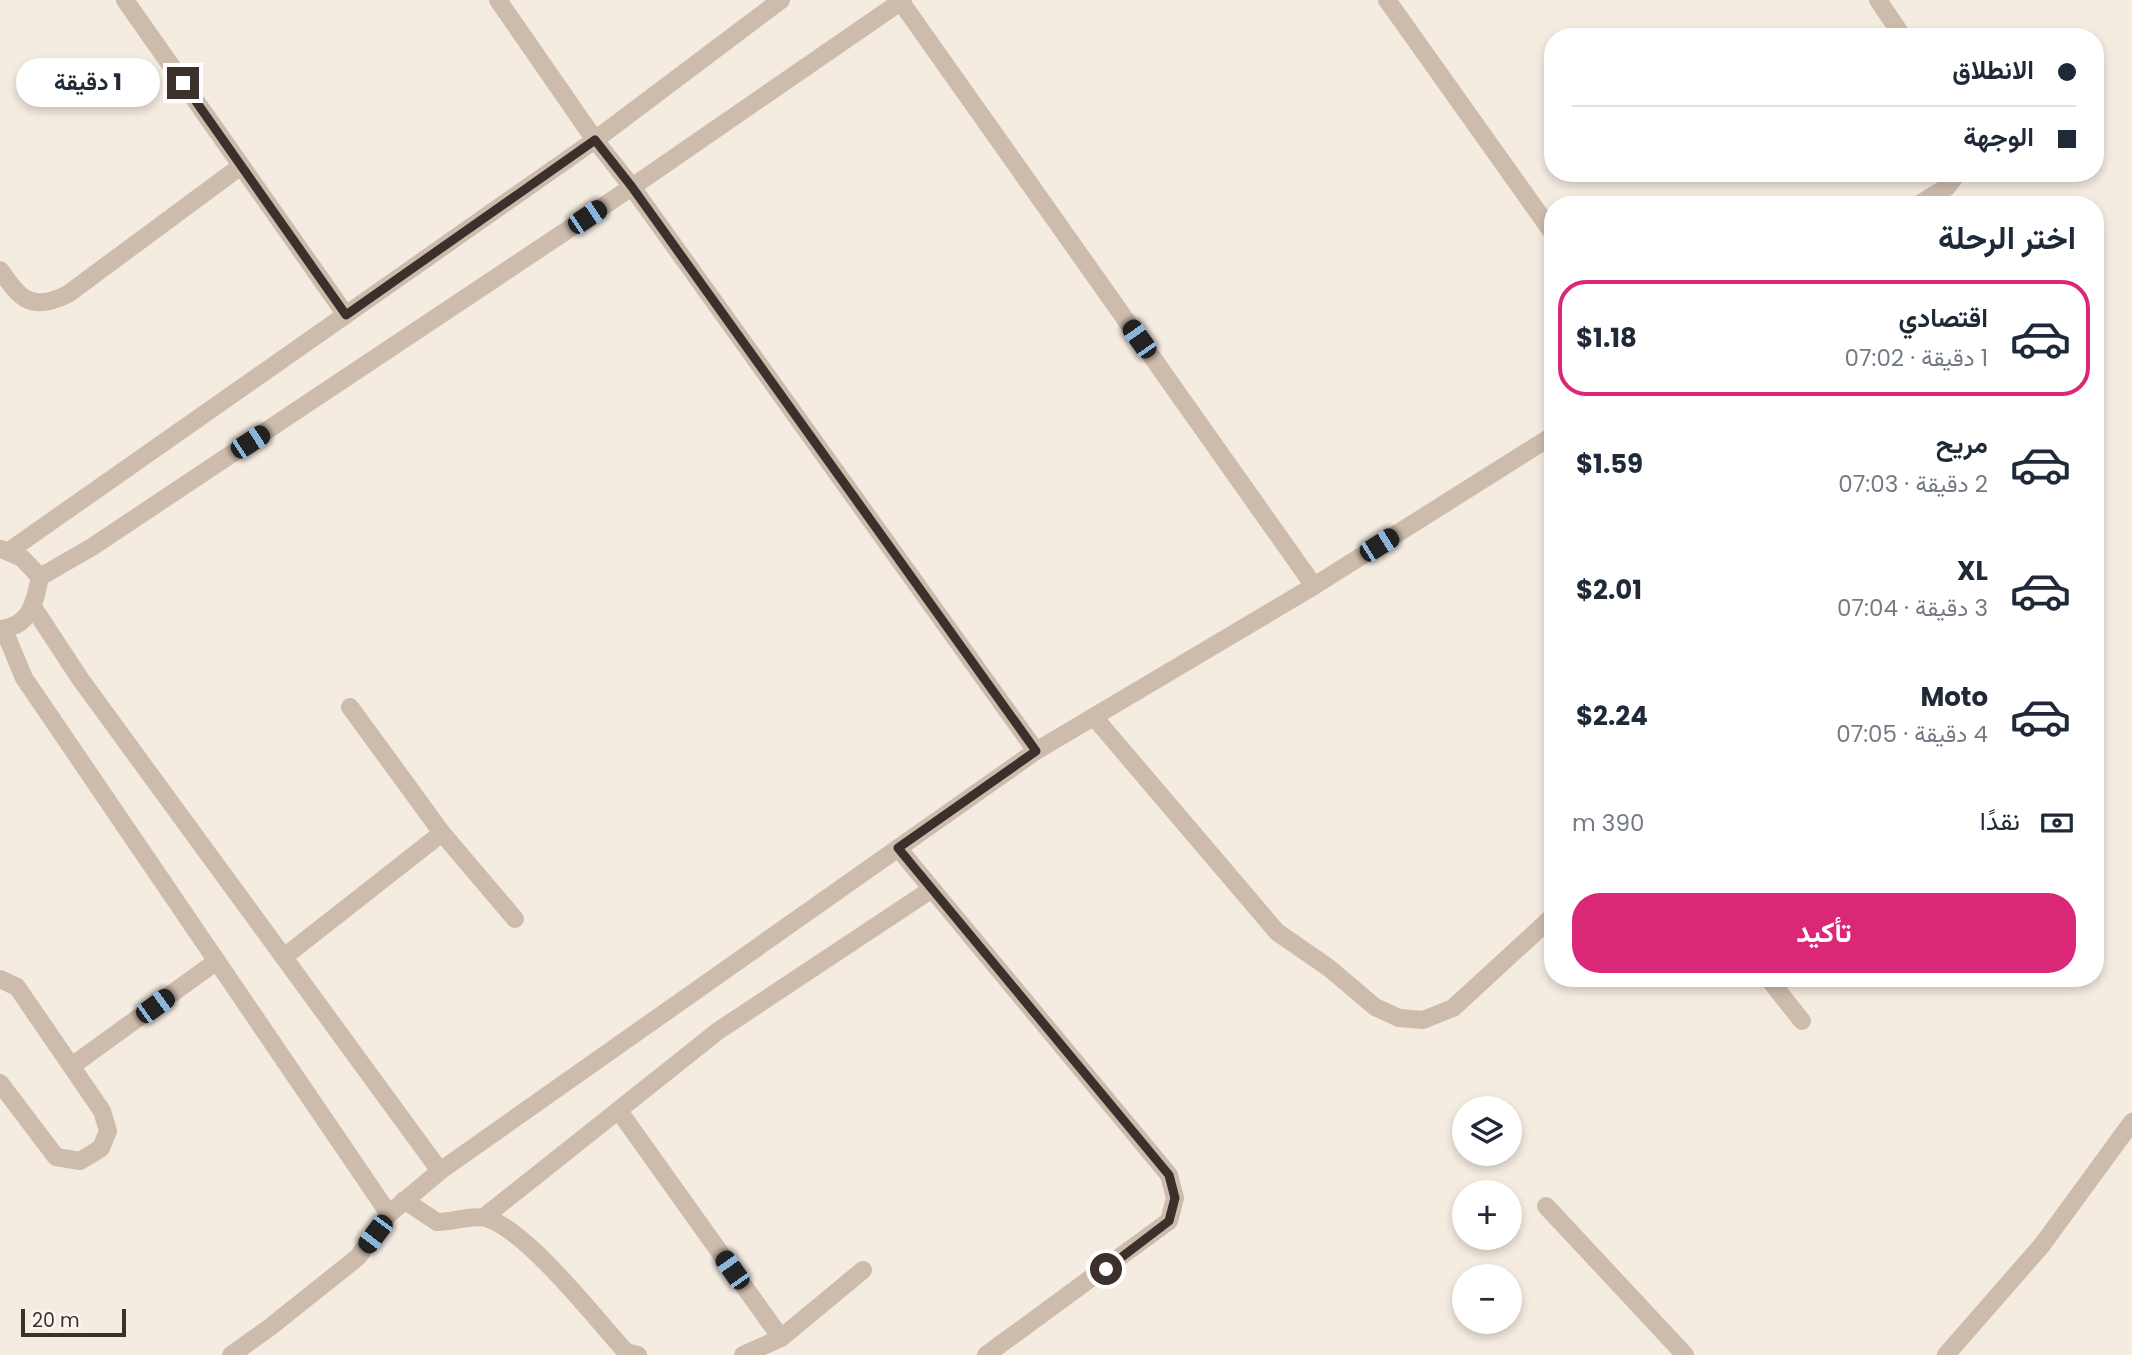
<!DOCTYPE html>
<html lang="ar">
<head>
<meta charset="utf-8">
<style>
	:root { --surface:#fff; --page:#f6f6f7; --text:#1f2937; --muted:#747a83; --line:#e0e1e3; --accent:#db2777 }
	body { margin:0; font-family:Poppins,Vazirmatn,sans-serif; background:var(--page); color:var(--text); direction:rtl; height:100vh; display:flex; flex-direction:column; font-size:26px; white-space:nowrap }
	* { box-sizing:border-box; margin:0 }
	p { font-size:23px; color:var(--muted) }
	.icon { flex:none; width:38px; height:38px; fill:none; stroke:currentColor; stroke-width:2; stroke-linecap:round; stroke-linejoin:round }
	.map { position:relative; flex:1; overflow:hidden; direction:ltr }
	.details { position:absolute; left:1544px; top:196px; width:560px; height:791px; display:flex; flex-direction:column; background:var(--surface); border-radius:28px; box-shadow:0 4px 10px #0003; direction:rtl }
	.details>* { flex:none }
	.banner { position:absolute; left:1544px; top:28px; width:560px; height:154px; border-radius:28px; box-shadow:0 4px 10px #0003; direction:rtl; display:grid; align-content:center; height:154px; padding:0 28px; background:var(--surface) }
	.controls { position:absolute; left:1452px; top:1096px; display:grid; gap:14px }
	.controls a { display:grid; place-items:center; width:70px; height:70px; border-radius:50%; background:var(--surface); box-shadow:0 4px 10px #0003; font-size:35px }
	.scale { position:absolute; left:21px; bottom:18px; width:105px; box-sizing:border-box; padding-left:7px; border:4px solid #3b302b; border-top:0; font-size:19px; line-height:24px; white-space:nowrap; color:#3b302b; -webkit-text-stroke:5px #fbf5ee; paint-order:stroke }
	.end { position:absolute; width:32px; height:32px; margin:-16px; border:9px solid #3b302b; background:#fff; box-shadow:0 0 0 4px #fff }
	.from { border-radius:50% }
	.bubble { position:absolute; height:49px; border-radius:24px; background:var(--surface); box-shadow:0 4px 10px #0003; font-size:23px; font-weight:700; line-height:49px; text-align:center; direction:rtl }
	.car { position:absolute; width:21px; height:42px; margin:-21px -10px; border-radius:9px; box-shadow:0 0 5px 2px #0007; background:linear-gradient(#222 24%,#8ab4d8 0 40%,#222 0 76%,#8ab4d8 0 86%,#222 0) }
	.banner b { display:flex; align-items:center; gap:24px; height:66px; font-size:26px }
	.banner b+b { border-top:2px solid var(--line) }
	.banner i { width:18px; height:18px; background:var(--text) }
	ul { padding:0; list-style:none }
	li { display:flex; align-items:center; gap:21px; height:116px; margin:0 14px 10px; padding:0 14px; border:4px solid transparent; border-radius:28px }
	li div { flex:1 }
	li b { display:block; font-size:26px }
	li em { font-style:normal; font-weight:700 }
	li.current { border-color:var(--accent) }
	li>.icon { width:63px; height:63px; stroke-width:1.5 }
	h2 { padding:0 28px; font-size:32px; line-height:84px }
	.pay { display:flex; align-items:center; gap:18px; height:77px; padding:0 28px; font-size:26px }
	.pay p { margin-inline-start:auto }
	.action { display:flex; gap:14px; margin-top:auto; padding:14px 28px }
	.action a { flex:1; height:80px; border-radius:28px; background:var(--accent); color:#fff; font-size:28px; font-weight:700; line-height:80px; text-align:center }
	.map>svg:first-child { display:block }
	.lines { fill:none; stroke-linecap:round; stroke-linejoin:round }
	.service { stroke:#cdbbac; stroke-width:18 }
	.minor { stroke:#cdbbac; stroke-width:18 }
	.route { stroke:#3b302b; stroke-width:9 }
</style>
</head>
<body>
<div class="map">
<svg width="2132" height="1355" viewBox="0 0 2132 1355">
	<rect width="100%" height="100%" fill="#f4ebe1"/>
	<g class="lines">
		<g class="service">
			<polyline points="350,707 442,833 515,919"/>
			<polyline points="284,957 442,833"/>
			<polyline points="0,979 17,987 102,1111 108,1131 101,1148 80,1161 56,1157 0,1083"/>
			<polyline points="73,1065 217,961"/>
		</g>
		<g class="minor">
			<polyline points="125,0 346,315"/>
			<polyline points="498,0 595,140 632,187 1036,751"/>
			<polyline points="1387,0 1552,232"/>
			<polyline points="1878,0 1903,37"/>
			<polyline points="901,2 1314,586"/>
			<polyline points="1918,205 1947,187 1958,173"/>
			<path d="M0,270C21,300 32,312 68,294L241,166"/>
			<polyline points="9,551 595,140 781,0"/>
			<polyline points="40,577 92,547 632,187 903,0"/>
			<polyline points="33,607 81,680 440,1171"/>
			<path d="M0,629C30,627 35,602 40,577L22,558L1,549"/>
			<polyline points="4,630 24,678 389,1214"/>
			<polyline points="1094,717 1277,932 1329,968 1375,1007 1399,1018 1423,1020 1453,1008 1552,917"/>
			<polyline points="898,848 1169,1175 1175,1198 1169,1221 986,1355"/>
			<polyline points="1768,978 1802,1021"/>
			<polyline points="619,1111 781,1338"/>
			<path d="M404,1200L437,1222C449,1222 476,1215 486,1218C526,1229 596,1319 626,1352L638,1355"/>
			<polyline points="1546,1206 1685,1355"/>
			<polyline points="484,1217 718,1031 932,889"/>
			<polyline points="231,1355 269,1328 358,1257 389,1214 440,1171 1036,751 1314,586 1552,436"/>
			<polyline points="743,1355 781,1338 863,1270"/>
			<polyline points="1946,1355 2042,1245 2132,1122"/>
		</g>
	</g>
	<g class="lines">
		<polyline class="route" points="183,83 346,315 595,140 632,187 1036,751 898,848 1169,1175 1175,1198 1169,1221 1106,1269"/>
	</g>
</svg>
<div class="controls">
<a><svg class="icon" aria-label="layers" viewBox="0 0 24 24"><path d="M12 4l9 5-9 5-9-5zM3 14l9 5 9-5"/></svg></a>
<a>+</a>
<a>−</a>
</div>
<div class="scale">20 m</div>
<i class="end from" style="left:1106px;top:1269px"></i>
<i class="end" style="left:183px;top:83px"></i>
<div class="bubble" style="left:16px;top:58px;width:144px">1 دقيقة</div>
<i class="car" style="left:587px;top:217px;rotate:56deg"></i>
<i class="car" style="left:1139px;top:339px;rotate:325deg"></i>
<i class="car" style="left:250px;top:442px;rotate:57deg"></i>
<i class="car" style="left:1379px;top:545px;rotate:58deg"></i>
<i class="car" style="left:155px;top:1006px;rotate:54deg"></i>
<i class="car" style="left:375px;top:1234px;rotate:217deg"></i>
<i class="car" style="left:732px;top:1270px;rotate:325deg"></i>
<div class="banner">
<b><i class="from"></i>الانطلاق</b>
<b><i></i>الوجهة</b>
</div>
<section class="details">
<h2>اختر الرحلة</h2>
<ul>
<li class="current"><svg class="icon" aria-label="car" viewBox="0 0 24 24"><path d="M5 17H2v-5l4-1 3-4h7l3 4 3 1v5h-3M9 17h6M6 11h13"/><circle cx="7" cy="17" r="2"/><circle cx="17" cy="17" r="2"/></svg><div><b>اقتصادي</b><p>1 دقيقة · 07:02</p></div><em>$1.18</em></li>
<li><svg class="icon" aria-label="car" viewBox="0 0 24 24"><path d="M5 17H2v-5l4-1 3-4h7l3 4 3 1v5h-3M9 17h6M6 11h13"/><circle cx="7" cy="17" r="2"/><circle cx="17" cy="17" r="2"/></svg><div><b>مريح</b><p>2 دقيقة · 07:03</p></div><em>$1.59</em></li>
<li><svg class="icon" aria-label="car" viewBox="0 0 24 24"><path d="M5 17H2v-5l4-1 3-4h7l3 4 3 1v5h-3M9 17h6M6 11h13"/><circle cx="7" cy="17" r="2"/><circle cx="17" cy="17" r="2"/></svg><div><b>XL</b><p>3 دقيقة · 07:04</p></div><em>$2.01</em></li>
<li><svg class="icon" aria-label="car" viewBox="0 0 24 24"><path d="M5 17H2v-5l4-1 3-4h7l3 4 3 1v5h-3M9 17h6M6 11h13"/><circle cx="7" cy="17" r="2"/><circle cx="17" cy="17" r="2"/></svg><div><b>Moto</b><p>4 دقيقة · 07:05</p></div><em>$2.24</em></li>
</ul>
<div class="pay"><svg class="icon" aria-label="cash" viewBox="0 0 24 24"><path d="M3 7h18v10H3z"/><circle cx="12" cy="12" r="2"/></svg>نقدًا<p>390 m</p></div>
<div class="action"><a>تأكيد</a></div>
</section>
</div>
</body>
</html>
